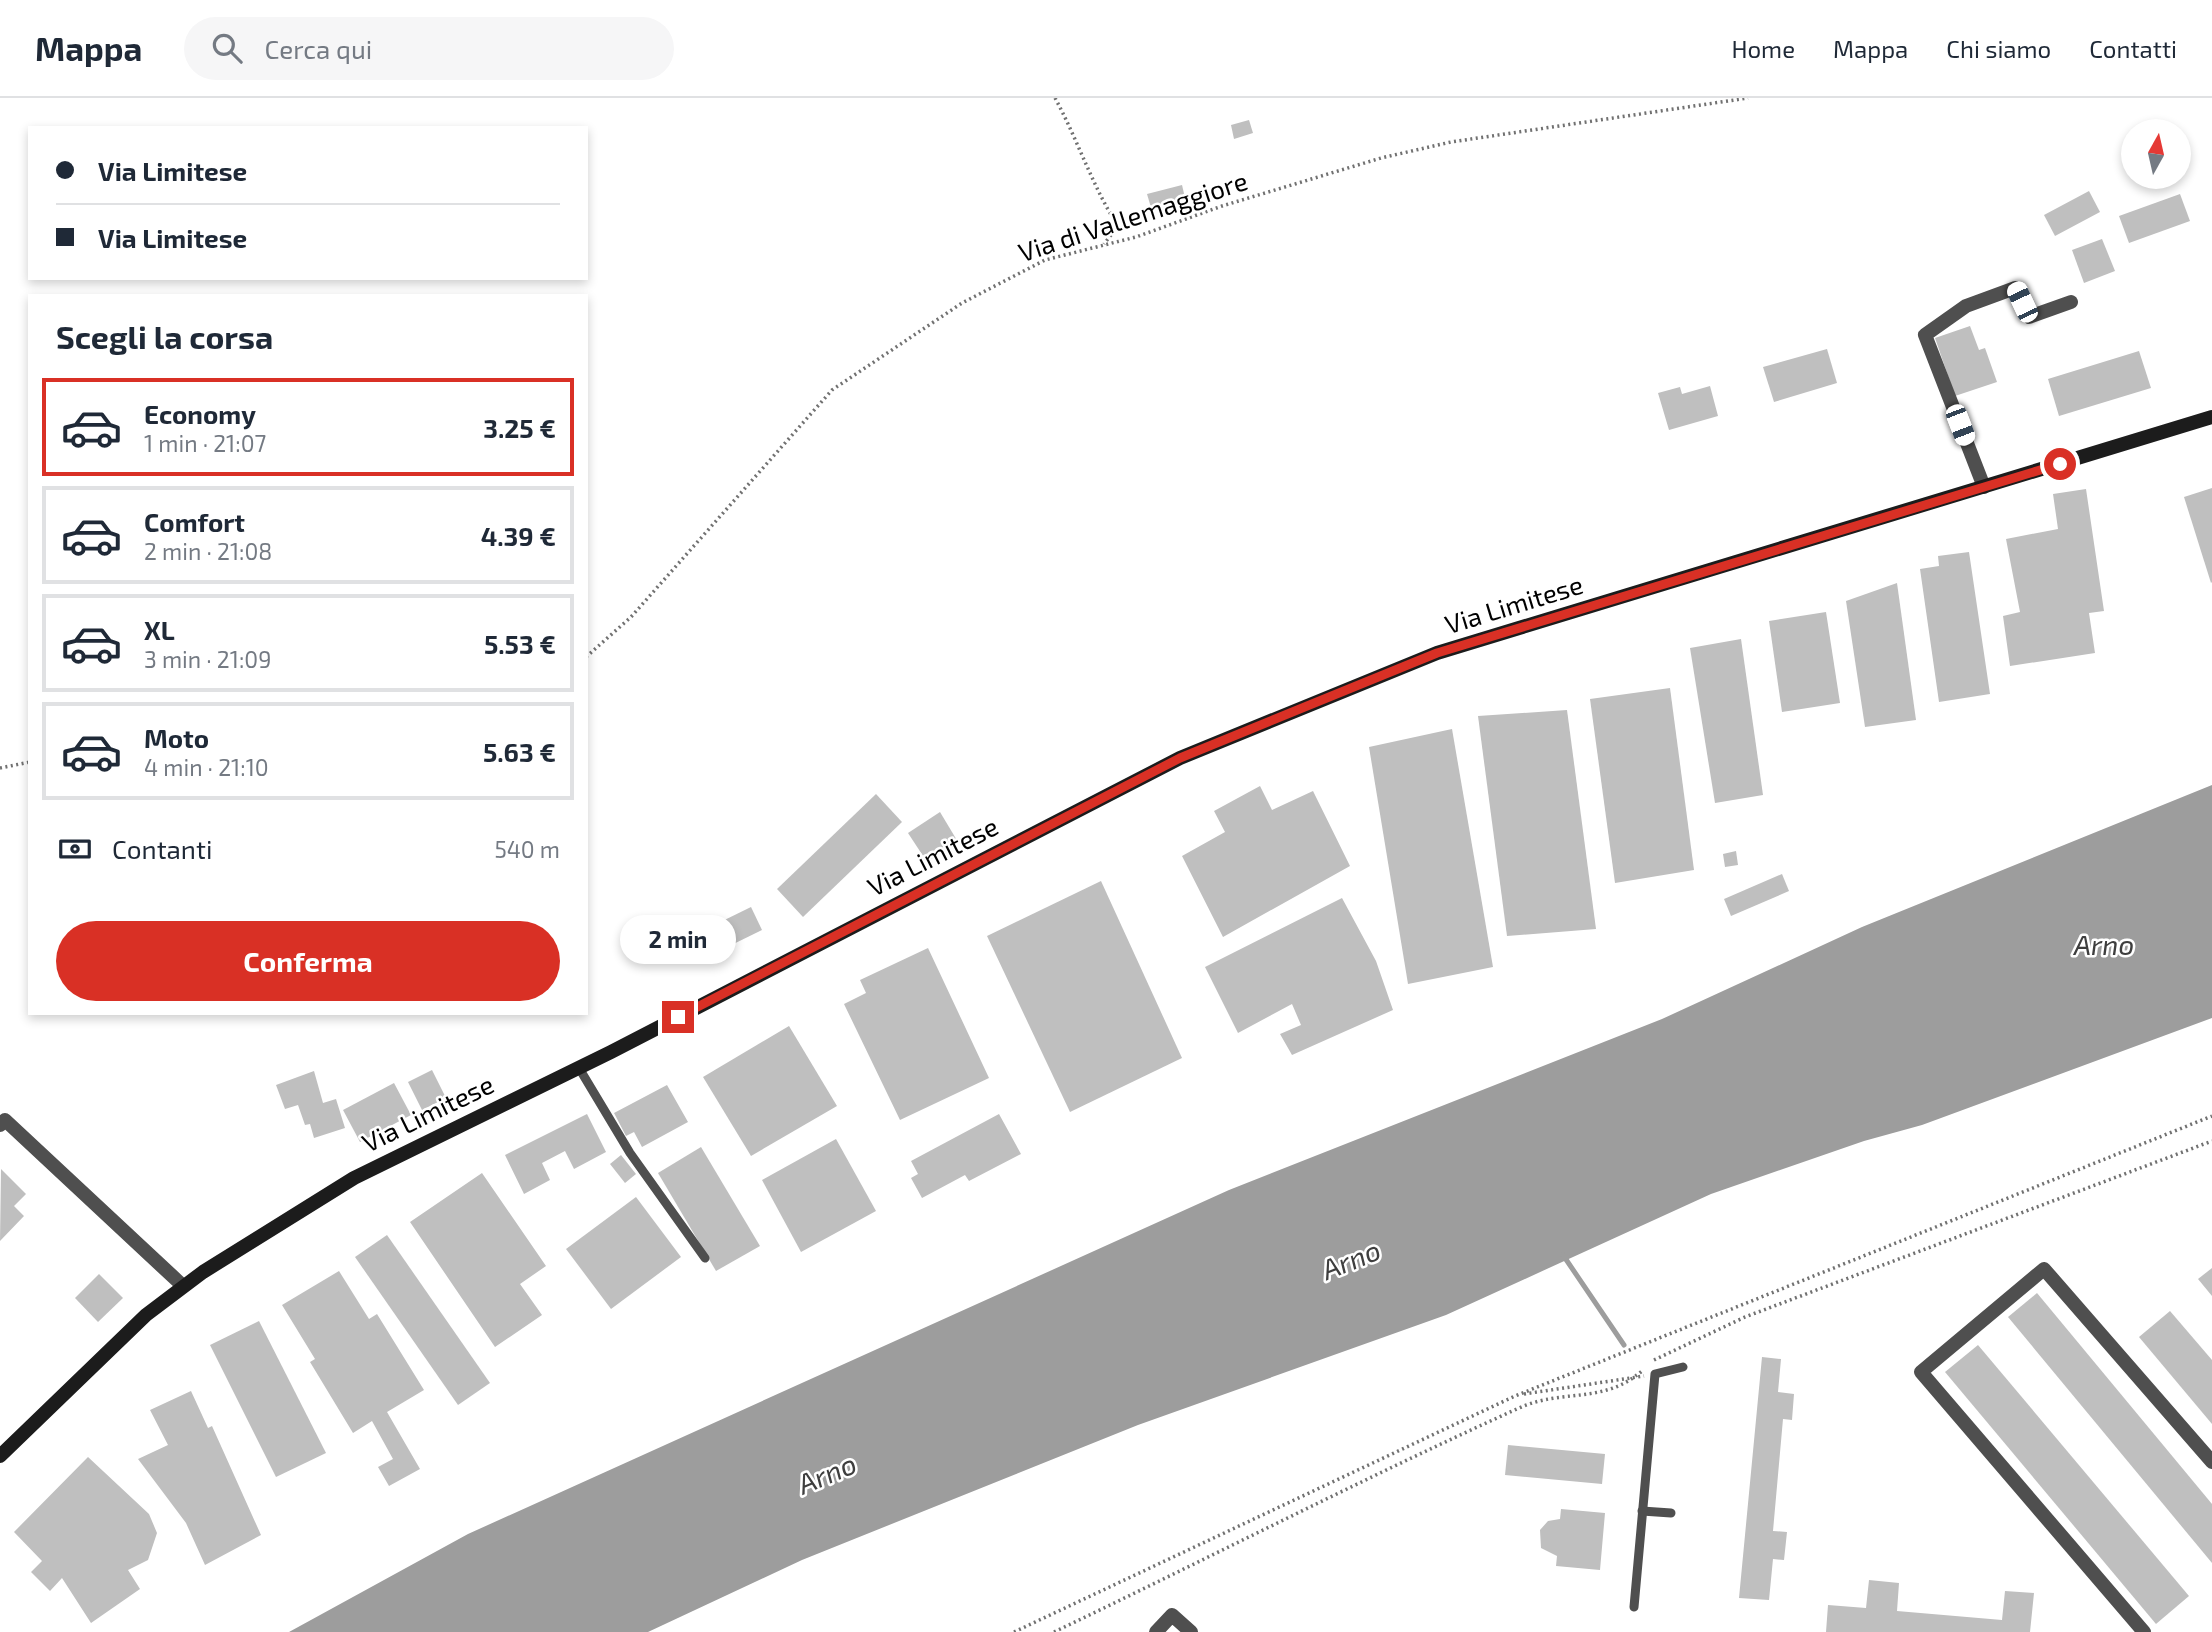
<!DOCTYPE html>
<html lang="it">
<head>
<meta charset="utf-8">
<style>
	:root { --surface:#fff; --page:#f6f6f7; --text:#1f2937; --muted:#747a83; --line:#e0e1e3; --accent:#d93025 }
	body { margin:0; font-family:"Exo 2",sans-serif; background:var(--page); color:var(--text); height:100vh; display:flex; flex-direction:column; font-size:26px; white-space:nowrap }
	* { box-sizing:border-box; margin:0 }
	p { font-size:23px; color:var(--muted) }
	.icon { flex:none; width:38px; height:38px; fill:none; stroke:currentColor; stroke-width:2; stroke-linecap:round; stroke-linejoin:round }
	.map { position:relative; flex:1; overflow:hidden }
	.drawer { position:absolute; left:28px; top:196px; width:560px; height:721px; display:flex; flex-direction:column; background:var(--surface); border-radius:0px; box-shadow:0 4px 10px #0003 }
	.drawer>* { flex:none }
	.banner { position:absolute; left:28px; top:28px; width:560px; height:154px; border-radius:0px; box-shadow:0 4px 10px #0003; display:grid; align-content:center; height:154px; padding:0 28px; background:var(--surface) }
	.needle { width:46px; rotate:8deg }
	.fabs { position:absolute; left:2121px; top:21px; display:grid; gap:14px }
	.fabs a { display:grid; place-items:center; width:70px; height:70px; border-radius:50%; background:var(--surface); box-shadow:0 4px 10px #0003; font-size:35px }
	.end { position:absolute; width:32px; height:32px; margin:-16px; border:9px solid #d93025; background:#fff; box-shadow:0 0 0 4px #fff }
	.from { border-radius:50% }
	.bubble { position:absolute; height:49px; border-radius:24px; background:var(--surface); box-shadow:0 4px 10px #0003; font-size:23px; font-weight:700; line-height:49px; text-align:center }
	.car { position:absolute; width:21px; height:42px; margin:-21px -10px; border-radius:9px; box-shadow:0 0 5px 2px #0007; background:linear-gradient(#fff 24%,#345 0 40%,#fff 0 76%,#345 0 86%,#fff 0) }
	.banner b { display:flex; align-items:center; gap:24px; height:66px; font-size:26px }
	.banner b+b { border-top:2px solid var(--line) }
	.banner i { width:18px; height:18px; background:var(--text) }
	ul { padding:0; list-style:none }
	li { display:flex; align-items:center; gap:21px; height:98px; margin:0 14px 10px; padding:0 14px; border:4px solid var(--line); border-radius:0px }
	li div { flex:1 }
	li b { display:block; font-size:26px }
	li em { font-style:normal; font-weight:700 }
	li.active { border-color:var(--accent) }
	li>.icon { width:63px; height:63px; stroke-width:1.5 }
	h2 { padding:0 28px; font-size:32px; line-height:84px }
	.pay { display:flex; align-items:center; gap:18px; height:77px; padding:0 28px; font-size:26px }
	.pay p { margin-inline-start:auto }
	.cta { display:flex; gap:14px; margin-top:auto; padding:14px 28px }
	.cta a { flex:1; height:80px; border-radius:42px; background:var(--accent); color:#fff; font-size:28px; font-weight:700; line-height:80px; text-align:center }
	header { display:flex; align-items:center; gap:42px; box-sizing:border-box; height:98px; padding:0 35px; background:var(--surface); border-bottom:2px solid var(--line) }
	header strong { font-size:33px }
	nav { display:flex; gap:38px; margin-inline-start:auto; font-size:24px }
	.search { width:490px; height:63px; background:var(--page); display:flex; align-items:center; gap:18px; box-sizing:border-box; padding:0 24px; border-radius:38px; color:var(--muted); font-size:26px }
	.map>svg:first-child { display:block }
	.water { fill:#9d9d9d }
	.lines { fill:none; stroke-linecap:round; stroke-linejoin:round }
	.stream { stroke:#9d9d9d; stroke-width:5 }
	.building { fill:#bfbfbf }
	.path { stroke:#717171; stroke-width:3.5; stroke-dasharray:2 3.5; stroke-linecap:butt }
	.service { stroke:#4f4f4f; stroke-width:9 }
	.minor { stroke:#4f4f4f; stroke-width:14 }
	.secondary { stroke:#1c1c1c; stroke-width:14 }
	.route { stroke:#d93025; stroke-width:9 }
	.labels { text-anchor:middle; stroke-width:5; stroke-linejoin:round; paint-order:stroke }
	.street-label { font-size:26px; fill:#000; stroke:#fff }
	.water-label { font-size:28px; font-style:italic; fill:#3e3e3e; stroke:#fff }
</style>
</head>
<body>
<header>
<strong>Mappa</strong>
<div class="search"><svg class="icon" aria-label="search" viewBox="0 0 24 24"><circle cx="10" cy="10" r="6"/><path d="M15 15l6 6"/></svg>Cerca qui</div>
<nav><a>Home</a><a>Mappa</a><a>Chi siamo</a><a>Contatti</a></nav>
</header>
<div class="map">
<svg width="2212" height="1534" viewBox="0 0 2212 1534">
	<rect width="100%" height="100%" fill="#fff"/>
	<polygon class="water" points="2212,687 2212,920 1922,1027 1864,1043 1711,1096 1446,1217 1138,1327 802,1462 648,1534 289,1534 468,1436 1229,1092 1662,921 1862,829"/>
	<g class="lines">
		<polyline class="stream" points="1563,1157 1624,1247"/>
	</g>
	<g class="building">
		<polygon points="1249,22 1253,35 1234,41 1231,27"/>
		<polygon points="1182,87 1186,104 1152,113 1147,96"/>
		<polygon points="2089,93 2100,114 2055,138 2044,117"/>
		<polygon points="2180,96 2190,123 2129,145 2119,118"/>
		<polygon points="2102,141 2115,173 2084,185 2072,152"/>
		<polygon points="1970,228 1979,252 1985,250 1997,284 1955,298 1935,240"/>
		<polygon points="1827,251 1837,285 1774,304 1763,269"/>
		<polygon points="2139,253 2151,290 2059,318 2048,281"/>
		<polygon points="1710,288 1718,318 1669,332 1658,295 1680,289 1682,296"/>
		<polygon points="2212,390 2212,484 2211,485 2184,399"/>
		<polygon points="2086,391 2104,513 2089,515 2095,555 2010,568 2003,518 2020,514 2006,441 2058,431 2053,396"/>
		<polygon points="1969,454 1990,596 1939,604 1920,471 1939,468 1938,458"/>
		<polygon points="1897,485 1916,622 1865,629 1846,503"/>
		<polygon points="1826,514 1840,605 1782,614 1769,523"/>
		<polygon points="1741,541 1763,697 1715,705 1690,550"/>
		<polygon points="1670,590 1694,772 1615,785 1590,601"/>
		<polygon points="1567,612 1596,831 1507,838 1478,618"/>
		<polygon points="1452,631 1493,869 1408,886 1369,649"/>
		<polygon points="1260,688 1272,712 1313,693 1350,768 1223,839 1182,758 1225,734 1214,713"/>
		<polygon points="876,696 902,724 803,819 777,791"/>
		<polygon points="940,714 958,744 927,764 908,735"/>
		<polygon points="1736,753 1738,767 1725,769 1723,756"/>
		<polygon points="1782,776 1789,793 1731,818 1724,801"/>
		<polygon points="1101,783 1182,960 1070,1014 987,838"/>
		<polygon points="1342,800 1376,863 1393,912 1292,957 1280,936 1301,927 1292,906 1238,935 1205,869"/>
		<polygon points="751,809 762,832 711,857 700,834"/>
		<polygon points="928,850 989,980 900,1022 844,906 866,895 860,882"/>
		<polygon points="789,928 837,1008 751,1058 703,979"/>
		<polygon points="432,972 446,1000 422,1012 408,984"/>
		<polygon points="314,973 323,1005 336,1001 345,1030 314,1040 310,1026 305,1027 298,1007 285,1011 276,987"/>
		<polygon points="394,985 411,1017 360,1044 343,1012"/>
		<polygon points="667,987 688,1024 642,1049 634,1034 626,1038 614,1015"/>
		<polygon points="587,1016 606,1054 574,1071 565,1053 542,1065 550,1082 524,1096 505,1057"/>
		<polygon points="999,1016 1021,1056 969,1083 965,1077 922,1100 911,1080 918,1076 911,1063"/>
		<polygon points="836,1041 876,1113 801,1154 762,1082"/>
		<polygon points="701,1049 760,1148 716,1173 658,1075"/>
		<polygon points="621,1057 636,1076 625,1085 610,1066"/>
		<polygon points="1,1071 26,1096 14,1108 24,1118 0,1143"/>
		<polygon points="482,1075 546,1168 520,1186 542,1217 495,1249 410,1124"/>
		<polygon points="636,1099 681,1159 611,1211 566,1151"/>
		<polygon points="387,1137 490,1285 458,1307 355,1159"/>
		<polygon points="2212,1170 2212,1198 2198,1181"/>
		<polygon points="339,1173 369,1221 377,1216 424,1292 387,1314 420,1371 389,1388 378,1369 393,1361 372,1323 353,1335 310,1264 315,1261 282,1207"/>
		<polygon points="99,1176 123,1200 98,1224 75,1200"/>
		<polygon points="2037,1195 2212,1406 2212,1465 2008,1219"/>
		<polygon points="2170,1213 2212,1262 2212,1326 2139,1239"/>
		<polygon points="259,1223 326,1355 276,1379 210,1247"/>
		<polygon points="1978,1247 2189,1498 2156,1526 1945,1274"/>
		<polygon points="1762,1259 1781,1261 1778,1294 1794,1296 1792,1322 1783,1321 1773,1433 1787,1434 1784,1462 1773,1461 1769,1502 1739,1500"/>
		<polygon points="191,1293 208,1330 212,1328 261,1437 205,1467 186,1425 138,1361 168,1347 150,1312"/>
		<polygon points="1508,1347 1605,1356 1602,1386 1505,1377"/>
		<polygon points="88,1359 149,1416 157,1435 148,1462 128,1472 140,1491 91,1525 62,1480 50,1493 31,1474 42,1463 14,1434"/>
		<polygon points="1561,1411 1605,1415 1600,1472 1556,1468 1557,1458 1541,1450 1540,1432 1548,1423 1560,1421"/>
		<polygon points="1869,1482 1899,1485 1897,1513 2002,1522 2005,1493 2034,1495 2030,1534 1826,1534 1828,1507 1866,1510"/>
	</g>
	<g class="lines">
		<g class="path">
			<path d="M1055,0C1078,42 1092,88 1118,128L1104,146"/>
			<polyline points="586,559 631,519 832,292 962,205 1045,162 1136,139 1222,108 1381,60 1451,44 1748,0"/>
			<polyline points="0,670 30,664"/>
			<polyline points="1654,1262 1745,1219 2212,1043"/>
			<polyline points="1524,1296 1644,1278"/>
			<polyline points="1014,1534 1515,1298 2212,1018"/>
			<path d="M1054,1534C1209,1460 1362,1381 1519,1310C1563,1290 1604,1307 1643,1272"/>
		</g>
		<g class="service">
			<polyline points="579,970 630,1055 705,1160"/>
			<polyline points="1642,1413 1671,1415"/>
			<polyline points="1634,1509 1655,1276 1683,1269"/>
		</g>
		<g class="minor">
			<polyline points="1984,389 1925,237 1966,208 2015,190 2029,219 2071,204"/>
			<polyline points="0,1027 5,1022 183,1188"/>
			<polyline points="1156,1534 1172,1517 1191,1534"/>
			<polyline points="2144,1534 1921,1274 2044,1171 2212,1364"/>
		</g>
		<polyline class="secondary" points="0,1358 146,1217 203,1174 354,1080 611,954 1180,660 1437,555 2212,319"/>
	</g>
	<g class="lines">
		<polyline class="route" points="678,919 1180,660 1437,555 2060,366"/>
	</g>
	<g class="labels">
		<g class="street-label">
			<text transform="translate(1133 119) rotate(-18)" y="9">Via di Vallemaggiore</text>
			<text transform="translate(1514 507) rotate(-17)" y="9">Via Limitese</text>
			<text transform="translate(933 759) rotate(-27)" y="9">Via Limitese</text>
			<text transform="translate(428 1016) rotate(-26)" y="9">Via Limitese</text>
		</g>
		<g class="water-label">
			<text x="2104" y="857">Arno</text>
			<text transform="translate(1351 1162) rotate(-22)" y="10">Arno</text>
			<text transform="translate(827 1376) rotate(-23)" y="10">Arno</text>
		</g>
	</g>
</svg>
<div class="fabs">
<a><svg class="needle" viewBox="-14 -14 28 28"><path d="M0-13l5 13h-10z" fill="#e53935"/><path d="M0 13l5-13h-10z" fill="#747a83"/></svg></a>
</div>
<i class="end from" style="left:2060px;top:366px"></i>
<i class="end" style="left:678px;top:919px"></i>
<div class="bubble" style="left:620px;top:817px;width:116px">2 min</div>
<i class="car" style="left:2022px;top:204px;rotate:335deg"></i>
<i class="car" style="left:1960px;top:327px;rotate:159deg"></i>
<div class="banner">
<b><i class="from"></i>Via Limitese</b>
<b><i></i>Via Limitese</b>
</div>
<section class="drawer">
<h2>Scegli la corsa</h2>
<ul>
<li class="active"><svg class="icon" aria-label="car" viewBox="0 0 24 24"><path d="M5 17H2v-5l4-1 3-4h7l3 4 3 1v5h-3M9 17h6M6 11h13"/><circle cx="7" cy="17" r="2"/><circle cx="17" cy="17" r="2"/></svg><div><b>Economy</b><p>1 min · 21:07</p></div><em>3.25 €</em></li>
<li><svg class="icon" aria-label="car" viewBox="0 0 24 24"><path d="M5 17H2v-5l4-1 3-4h7l3 4 3 1v5h-3M9 17h6M6 11h13"/><circle cx="7" cy="17" r="2"/><circle cx="17" cy="17" r="2"/></svg><div><b>Comfort</b><p>2 min · 21:08</p></div><em>4.39 €</em></li>
<li><svg class="icon" aria-label="car" viewBox="0 0 24 24"><path d="M5 17H2v-5l4-1 3-4h7l3 4 3 1v5h-3M9 17h6M6 11h13"/><circle cx="7" cy="17" r="2"/><circle cx="17" cy="17" r="2"/></svg><div><b>XL</b><p>3 min · 21:09</p></div><em>5.53 €</em></li>
<li><svg class="icon" aria-label="car" viewBox="0 0 24 24"><path d="M5 17H2v-5l4-1 3-4h7l3 4 3 1v5h-3M9 17h6M6 11h13"/><circle cx="7" cy="17" r="2"/><circle cx="17" cy="17" r="2"/></svg><div><b>Moto</b><p>4 min · 21:10</p></div><em>5.63 €</em></li>
</ul>
<div class="pay"><svg class="icon" aria-label="cash" viewBox="0 0 24 24"><path d="M3 7h18v10H3z"/><circle cx="12" cy="12" r="2"/></svg>Contanti<p>540 m</p></div>
<div class="cta"><a>Conferma</a></div>
</section>
</div>
</body>
</html>
